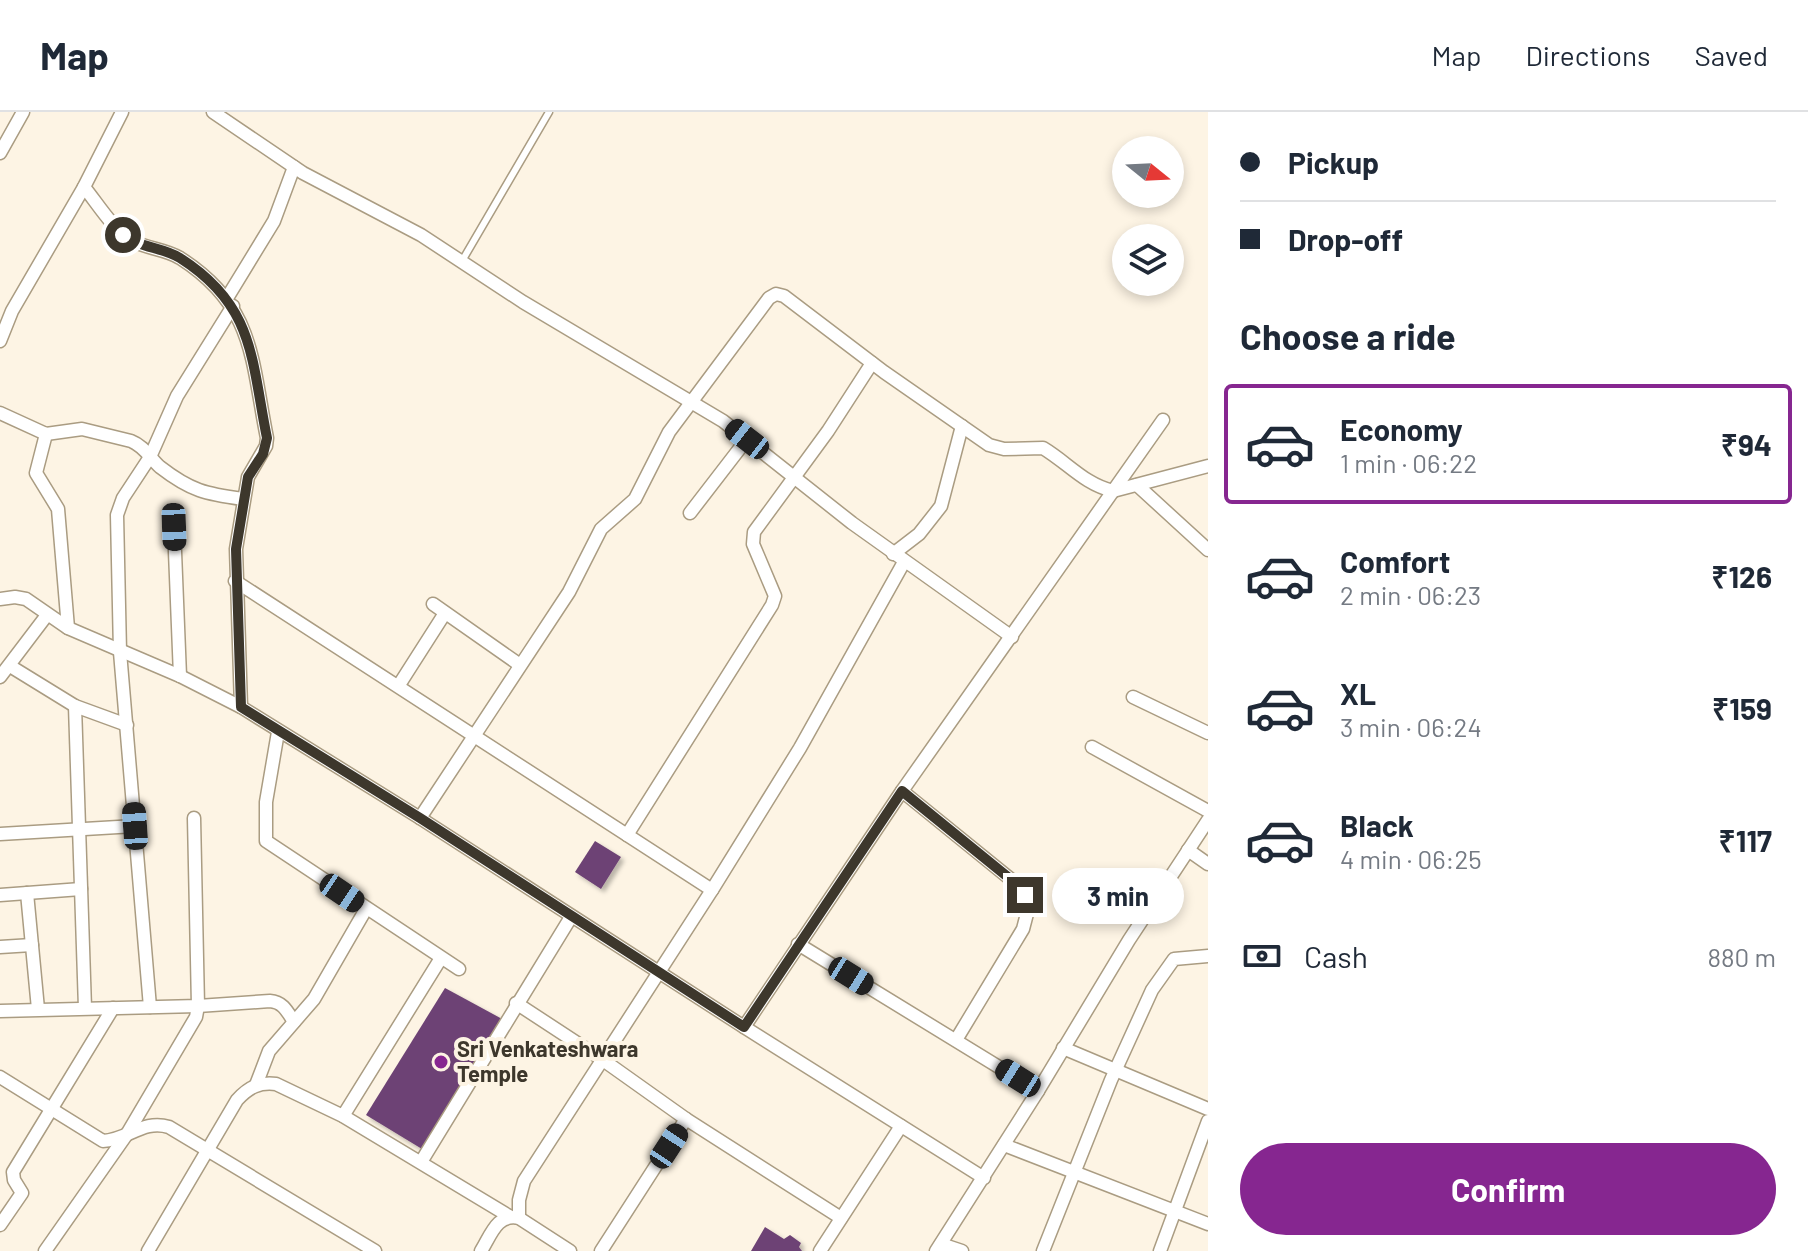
<!DOCTYPE html>
<html lang="en">
<head>
<meta charset="utf-8">
<style>
	:root { --surface:#fff; --page:#f6f6f7; --text:#1f2937; --muted:#747a83; --line:#e0e1e3; --accent:#862690 }
	body { margin:0; font-family:Barlow,sans-serif; background:var(--page); color:var(--text); height:100vh; display:flex; flex-direction:column; font-size:30px; white-space:nowrap }
	* { box-sizing:border-box; margin:0 }
	p { font-size:26px; color:var(--muted) }
	.icon { flex:none; width:44px; height:44px; fill:none; stroke:currentColor; stroke-width:2; stroke-linecap:round; stroke-linejoin:round }
	.map { position:relative; flex:1; overflow:hidden }
	.details { display:flex; flex-direction:column; background:var(--surface); width:600px }
	.details>* { flex:none }
	.banner { display:grid; align-content:center; height:176px; padding:0 32px; background:var(--surface) }
	.needle { width:52px; rotate:108deg }
	.tools { position:absolute; left:1112px; top:24px; display:grid; gap:16px }
	.tools a { display:grid; place-items:center; width:72px; height:72px; border-radius:50%; background:var(--surface); box-shadow:0 4px 12px #0003; font-size:40px }
	.end { position:absolute; width:36px; height:36px; margin:-18px; border:10px solid #3d372c; background:#fff; box-shadow:0 0 0 4px #fff }
	.from { border-radius:50% }
	.bubble { position:absolute; height:56px; border-radius:28px; background:var(--surface); box-shadow:0 4px 12px #0003; font-size:26px; font-weight:700; line-height:56px; text-align:center }
	.car { position:absolute; width:24px; height:48px; margin:-24px -12px; border-radius:10px; box-shadow:0 0 6px 2px #0007; background:linear-gradient(#222 24%,#8ab4d8 0 40%,#222 0 76%,#8ab4d8 0 86%,#222 0) }
	.banner b { display:flex; align-items:center; gap:28px; height:76px; font-size:30px }
	.banner b+b { border-top:2px solid var(--line) }
	.banner i { width:20px; height:20px; background:var(--text) }
	ul { padding:0; list-style:none }
	li { display:flex; align-items:center; gap:24px; height:120px; margin:0 16px 12px; padding:0 16px; border:4px solid transparent; border-radius:8px }
	li div { flex:1 }
	li b { display:block; font-size:30px }
	li em { font-style:normal; font-weight:700 }
	li.current { border-color:var(--accent) }
	li>.icon { width:72px; height:72px; stroke-width:1.5 }
	h2 { padding:0 32px; font-size:36px; line-height:96px }
	.pay { display:flex; align-items:center; gap:20px; height:88px; padding:0 32px; font-size:30px }
	.pay p { margin-inline-start:auto }
	.cta { display:flex; gap:16px; margin-top:auto; padding:16px 32px }
	.cta a { flex:1; height:92px; border-radius:48px; background:var(--accent); color:#fff; font-size:32px; font-weight:700; line-height:92px; text-align:center }
	header { display:flex; align-items:center; gap:48px; box-sizing:border-box; height:112px; padding:0 40px; background:var(--surface); border-bottom:2px solid var(--line) }
	header strong { font-size:38px }
	nav { display:flex; gap:44px; margin-inline-start:auto; font-size:28px }
	main { display:flex; flex:1; min-height:0 }
	.map>svg:first-child { display:block }
	.building { fill:#6d4374; filter:url(#shadow) }
	.lines { fill:none; stroke-linecap:round; stroke-linejoin:round }
	.lane-casing { stroke:#aa9c82; stroke-width:9 }
	.street-casing { stroke:#aa9c82; stroke-width:15 }
	.lane { stroke:#fff; stroke-width:6 }
	.street { stroke:#fff; stroke-width:12 }
	.route { stroke:#3d372c; stroke-width:10 }
	.poi-dot { fill:#862690; stroke:#fdf4e4; stroke-width:3 }
	.labels { text-anchor:middle; stroke-width:8; stroke-linejoin:round; paint-order:stroke }
	.poi-label { font-size:22px; font-weight:bold; fill:#3d372c; stroke:#fdf4e4; text-anchor:start }
</style>
</head>
<body>
<header>
<strong>Map</strong>
<nav><a>Map</a><a>Directions</a><a>Saved</a></nav>
</header>
<main>
<div class="map">
<svg width="1208" height="1139" viewBox="0 0 1208 1139">
	<defs>
		<filter id="shadow"><feDropShadow dx="3.5" dy="3.5" stdDeviation="2" flood-color="#0004"/></filter>
	</defs>
	<rect width="100%" height="100%" fill="#fdf4e4"/>
	<g class="building">
		<polygon points="595,729 621,745 601,777 575,760"/>
		<polygon points="445,876 504,908 422,1037 366,1003"/>
		<polygon points="765,1115 784,1127 790,1123 801,1131 799,1135 802,1139 751,1139"/>
	</g>
	<g class="lines">
		<g class="lane-casing">
			<polyline id="lane" points="462,149 549,0"/>
		</g>
		<g class="street-casing">
			<g id="street">
				<polyline points="213,0 303,61 421,123 523,190 723,309 852,411 1012,525"/>
				<polyline points="0,41 23,0"/>
				<path d="M84,75C98,92 113,118 133,129C148,137 165,137 180,146C255,194 251,247 267,326L266,334L248,365L236,437L241,595"/>
				<polyline points="227,186 274,109 294,55"/>
				<polyline points="0,229 12,199 84,75 122,0"/>
				<path d="M0,301L46,322L82,317L131,329C144,334 150,346 160,355C191,379 206,382 243,387"/>
				<polyline points="46,322 36,361 58,397 68,516"/>
				<polyline points="1137,373 1208,438"/>
				<polyline points="690,401 747,327"/>
				<polyline points="174,415 180,564"/>
				<polyline points="893,442 919,422 941,394 962,314"/>
				<polyline points="235,469 712,778 800,636 904,450"/>
				<polyline points="0,487 15,485 26,487 68,516 180,564 241,595 420,706 744,915 984,1066"/>
				<polyline points="433,492 520,553"/>
				<polyline points="10,554 75,594 127,613"/>
				<polyline points="0,565 47,503"/>
				<polyline points="399,573 445,501"/>
				<polyline points="1133,585 1208,621"/>
				<polyline points="75,594 85,896"/>
				<polyline points="278,620 266,690 266,729 459,857"/>
				<polyline points="1092,635 1208,699"/>
				<polyline points="902,679 1019,774 1029,794 1023,817 956,928"/>
				<path d="M420,706L569,480L601,417L635,387L669,320L769,186L776,182L784,184L884,260L989,333L1004,337L1043,336C1068,351 1084,372 1113,379L1208,354"/>
				<polyline points="0,722 135,714"/>
				<polyline points="627,723 772,493 775,484 753,432 754,420 828,319 872,251"/>
				<polyline points="1188,738 1208,752"/>
				<polyline points="27,781 38,897"/>
				<polyline points="0,783 81,777"/>
				<polyline points="798,832 1038,979"/>
				<polyline points="0,835 32,833"/>
				<polyline points="516,891 603,948 686,1007 841,1106"/>
				<polyline points="150,895 120,540 117,403 123,386 150,345 177,284 233,194"/>
				<path d="M0,899L198,894L270,889C283,890 287,899 294,910"/>
				<polyline points="744,915 902,679 1163,308"/>
				<polyline points="1063,936 1208,997"/>
				<path d="M0,965L103,1029C128,1028 143,1007 169,1015L375,1139"/>
				<polyline points="256,973 269,939 314,887 366,797"/>
				<polyline points="343,1004 441,846"/>
				<polyline points="1004,1033 1208,1112"/>
				<polyline points="421,1050 571,805"/>
				<polyline points="519,1106 519,1088 524,1069 712,778"/>
				<polyline points="0,1113 22,1081 14,1068 13,1060 113,896"/>
				<polyline points="941,1132 962,1139"/>
				<polyline points="45,1139 127,1022 196,905 198,894 194,706"/>
				<path d="M148,1139L237,988C249,975 259,970 276,972L343,1004L509,1104"/>
				<path d="M481,1139C491,1123 497,1101 519,1106L570,1139"/>
				<polyline points="601,1139 686,1007"/>
				<polyline points="820,1139 901,1014"/>
				<polyline points="936,1139 1038,979 1129,828 1208,708"/>
				<polyline points="1043,1139 1111,968 1152,878 1174,847 1208,844"/>
				<polyline points="1160,1139 1208,1009"/>
			</g>
		</g>
		<use href="#lane" class="lane"/>
		<use href="#street" class="street"/>
	</g>
	<g class="lines">
		<path class="route" d="M123,123C140,136 162,135 180,146C255,194 251,247 267,326L263,342L248,365L236,437L241,595L420,706L744,915L902,679L1019,774L1025,783"/>
	</g>
	<circle class="poi-dot" cx="441" cy="950" r="8"/>
	<g class="labels">
		<g class="poi-label">
			<text x="457" y="945">Sri Venkateshwara<tspan x="457" dy="25">Temple</tspan></text>
		</g>
	</g>
</svg>
<div class="tools">
<a><svg class="needle" viewBox="-14 -14 28 28"><path d="M0-13l5 13h-10z" fill="#e53935"/><path d="M0 13l5-13h-10z" fill="#747a83"/></svg></a>
<a><svg class="icon" aria-label="layers" viewBox="0 0 24 24"><path d="M12 4l9 5-9 5-9-5zM3 14l9 5 9-5"/></svg></a>
</div>
<i class="end from" style="left:123px;top:123px"></i>
<i class="end" style="left:1025px;top:783px"></i>
<div class="bubble" style="left:1052px;top:756px;width:132px">3 min</div>
<i class="car" style="left:747px;top:327px;rotate:308deg"></i>
<i class="car" style="left:174px;top:415px;rotate:178deg"></i>
<i class="car" style="left:135px;top:714px;rotate:356deg"></i>
<i class="car" style="left:342px;top:781px;rotate:124deg"></i>
<i class="car" style="left:851px;top:864px;rotate:122deg"></i>
<i class="car" style="left:1018px;top:966px;rotate:302deg"></i>
<i class="car" style="left:669px;top:1034px;rotate:33deg"></i>
</div>
<section class="details">
<div class="banner">
<b><i class="from"></i>Pickup</b>
<b><i></i>Drop-off</b>
</div>
<h2>Choose a ride</h2>
<ul>
<li class="current"><svg class="icon" aria-label="car" viewBox="0 0 24 24"><path d="M5 17H2v-5l4-1 3-4h7l3 4 3 1v5h-3M9 17h6M6 11h13"/><circle cx="7" cy="17" r="2"/><circle cx="17" cy="17" r="2"/></svg><div><b>Economy</b><p>1 min · 06:22</p></div><em>₹94</em></li>
<li><svg class="icon" aria-label="car" viewBox="0 0 24 24"><path d="M5 17H2v-5l4-1 3-4h7l3 4 3 1v5h-3M9 17h6M6 11h13"/><circle cx="7" cy="17" r="2"/><circle cx="17" cy="17" r="2"/></svg><div><b>Comfort</b><p>2 min · 06:23</p></div><em>₹126</em></li>
<li><svg class="icon" aria-label="car" viewBox="0 0 24 24"><path d="M5 17H2v-5l4-1 3-4h7l3 4 3 1v5h-3M9 17h6M6 11h13"/><circle cx="7" cy="17" r="2"/><circle cx="17" cy="17" r="2"/></svg><div><b>XL</b><p>3 min · 06:24</p></div><em>₹159</em></li>
<li><svg class="icon" aria-label="car" viewBox="0 0 24 24"><path d="M5 17H2v-5l4-1 3-4h7l3 4 3 1v5h-3M9 17h6M6 11h13"/><circle cx="7" cy="17" r="2"/><circle cx="17" cy="17" r="2"/></svg><div><b>Black</b><p>4 min · 06:25</p></div><em>₹117</em></li>
</ul>
<div class="pay"><svg class="icon" aria-label="cash" viewBox="0 0 24 24"><path d="M3 7h18v10H3z"/><circle cx="12" cy="12" r="2"/></svg>Cash<p>880 m</p></div>
<div class="cta"><a>Confirm</a></div>
</section>
</main>
</body>
</html>
